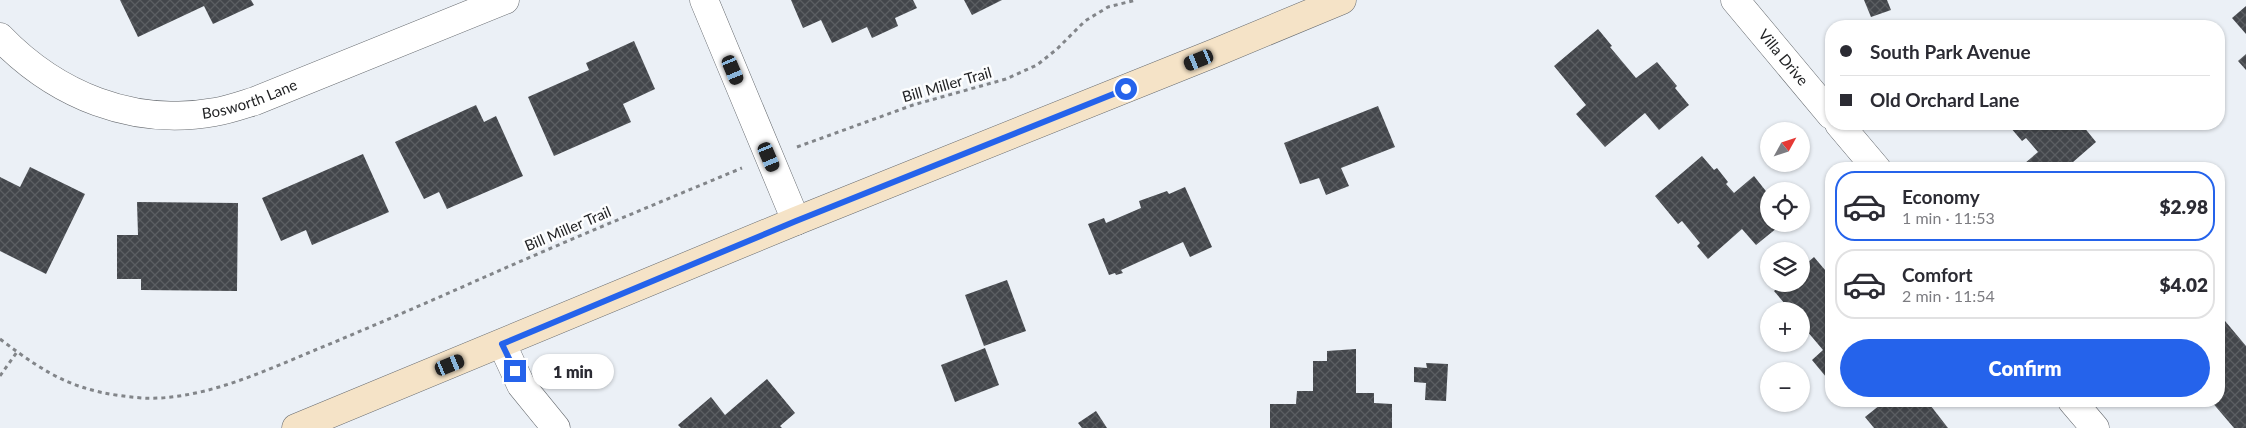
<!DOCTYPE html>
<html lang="en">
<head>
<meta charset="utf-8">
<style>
	:root { --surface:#fff; --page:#f2f2f3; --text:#2b2b33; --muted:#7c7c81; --line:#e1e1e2; --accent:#2563eb }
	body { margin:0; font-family:Lato,sans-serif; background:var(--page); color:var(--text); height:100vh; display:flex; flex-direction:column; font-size:19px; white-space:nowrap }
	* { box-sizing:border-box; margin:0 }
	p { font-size:16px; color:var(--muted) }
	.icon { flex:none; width:28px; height:28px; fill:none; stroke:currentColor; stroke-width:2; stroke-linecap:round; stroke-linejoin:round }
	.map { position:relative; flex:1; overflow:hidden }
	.panel { position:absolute; left:1825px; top:162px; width:400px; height:245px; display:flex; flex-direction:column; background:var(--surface); border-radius:20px; box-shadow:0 1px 4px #0004 }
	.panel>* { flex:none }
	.top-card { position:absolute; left:1825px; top:20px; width:400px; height:110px; border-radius:20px; box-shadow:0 1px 4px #0004; display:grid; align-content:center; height:110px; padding:0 15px; background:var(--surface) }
	.needle { width:32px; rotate:50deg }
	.tools { position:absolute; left:1760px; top:122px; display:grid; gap:10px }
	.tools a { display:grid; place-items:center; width:50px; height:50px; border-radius:50%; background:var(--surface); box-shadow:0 1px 4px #0004; font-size:25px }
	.end { position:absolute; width:22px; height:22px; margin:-11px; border:6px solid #2563eb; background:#fff; box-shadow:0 0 0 2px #fff }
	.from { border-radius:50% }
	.bubble { position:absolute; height:35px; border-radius:18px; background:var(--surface); box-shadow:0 1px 4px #0004; font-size:16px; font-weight:800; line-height:35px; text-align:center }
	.car { position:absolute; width:15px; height:30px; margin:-15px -8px; border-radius:6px; box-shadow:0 0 4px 1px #0007; background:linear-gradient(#222 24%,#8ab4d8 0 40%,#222 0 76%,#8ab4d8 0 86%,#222 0) }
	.top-card b { display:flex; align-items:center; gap:18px; height:48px; font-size:19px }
	.top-card b+b { border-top:1px solid var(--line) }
	.top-card i { width:12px; height:12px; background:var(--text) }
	ul { padding:9px 0 0; list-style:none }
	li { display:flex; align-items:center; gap:15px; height:70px; margin:0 10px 8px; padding:0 5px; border:2px solid var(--line); border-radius:20px }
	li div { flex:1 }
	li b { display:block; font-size:19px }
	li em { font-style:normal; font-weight:800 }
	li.active { border-color:var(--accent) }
	li>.icon { width:45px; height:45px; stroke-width:1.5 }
	.action { display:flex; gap:10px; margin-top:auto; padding:10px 15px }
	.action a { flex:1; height:58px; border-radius:30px; background:var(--accent); color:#fff; font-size:20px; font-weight:800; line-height:58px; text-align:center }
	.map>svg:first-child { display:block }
	.building { fill:url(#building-cross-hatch) }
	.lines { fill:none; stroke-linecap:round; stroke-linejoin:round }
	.street-casing { stroke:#65696e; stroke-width:29 }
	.secondary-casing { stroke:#65696e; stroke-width:29 }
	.path { stroke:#828589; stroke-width:3; stroke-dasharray:4 4; stroke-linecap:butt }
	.street { stroke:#fff; stroke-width:28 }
	.secondary { stroke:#f5e3c7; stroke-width:28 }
	.route { stroke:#2563eb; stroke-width:6 }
	.labels { text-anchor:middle; stroke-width:5; stroke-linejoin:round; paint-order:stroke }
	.street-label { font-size:15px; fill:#222325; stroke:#fcfdfe }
</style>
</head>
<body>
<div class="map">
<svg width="2246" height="428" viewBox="0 0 2246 428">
	<defs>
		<pattern id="building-cross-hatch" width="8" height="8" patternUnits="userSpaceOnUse" patternTransform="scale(1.25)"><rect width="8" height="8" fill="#43464b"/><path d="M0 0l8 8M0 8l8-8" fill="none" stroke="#5b5e62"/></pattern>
	</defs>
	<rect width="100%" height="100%" fill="#ebf0f6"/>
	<g class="building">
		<polygon points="120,0 251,0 254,5 213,24 204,6 138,37"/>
		<polygon points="791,0 913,0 917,8 895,18 898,26 872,38 867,27 832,43 821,20 803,28"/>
		<polygon points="964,0 1002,0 972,15"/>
		<polygon points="1864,0 1887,0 1891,10 1871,17"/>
		<polygon points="2246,6 2246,34 2232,18"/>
		<polygon points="1598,29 1612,46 1610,47 1636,78 1657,62 1677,86 1675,88 1689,105 1659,130 1645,113 1605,147 1576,114 1586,105 1554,66"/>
		<polygon points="634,41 655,89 623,104 631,122 554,156 528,97 589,70 586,63"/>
		<polygon points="2246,54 2246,70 2238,61"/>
		<polygon points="476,105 484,122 496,116 523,176 447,209 439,192 424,199 395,142"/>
		<polygon points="1378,106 1395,147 1341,168 1349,186 1326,195 1319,178 1300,184 1284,143"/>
		<polygon points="2014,124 2085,124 2083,126 2096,142 2065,169 2018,169 2038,152 2026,138 2022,141 2010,127"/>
		<polygon points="363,154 389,212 312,245 306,230 281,241 262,198"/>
		<polygon points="1702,156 1714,170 1717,168 1728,182 1726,184 1734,193 1754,176 1769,195 1769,224 1782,224 1756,245 1742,229 1708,259 1697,246 1700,243 1682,221 1678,224 1655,196"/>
		<polygon points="30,167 85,194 46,274 0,251 0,177 20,187"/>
		<polygon points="1185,187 1212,247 1190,257 1183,242 1121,270 1123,273 1116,275 1115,273 1109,275 1088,224 1104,218 1106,223 1141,208 1139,201 1167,191 1169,194"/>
		<polygon points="137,202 238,203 237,291 141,290 141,279 117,279 117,235 138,235"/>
		<polygon points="1814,257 1831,277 1831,383 1812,360 1823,350 1801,324 1801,311 1791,311 1774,291 1782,284 1801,284 1801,268"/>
		<polygon points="1007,280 1026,331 984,346 965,295"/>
		<polygon points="2220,315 2246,346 2246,428 2234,428 2211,401 2219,401"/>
		<polygon points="985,348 999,385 955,402 941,365"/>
		<polygon points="1356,349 1356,393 1374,393 1374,403 1392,404 1392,428 1270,428 1270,404 1296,404 1297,391 1313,391 1313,361 1327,361 1327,351"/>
		<polygon points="1426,363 1448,364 1446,401 1425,400 1426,383 1414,382 1414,367 1427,368"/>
		<polygon points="767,379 795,413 780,426 782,428 681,428 678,425 711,397 725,415"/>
		<polygon points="1885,401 1927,401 1948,428 1874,428 1865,417"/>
		<polygon points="1096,411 1107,428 1082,428 1078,423"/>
	</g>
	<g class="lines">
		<g class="street-casing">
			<g id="street">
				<polyline points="704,0 796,221"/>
				<path id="s1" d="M1735,0L1831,115"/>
				<path id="s2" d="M0,37C56,95 133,127 215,112C228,110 242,105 255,101L505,0"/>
				<polyline points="1839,124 1877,169"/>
				<polyline points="502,344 521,385 556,428"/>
				<polyline points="2072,401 2095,428"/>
			</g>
		</g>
		<g class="secondary-casing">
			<polyline id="secondary" points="296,428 796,221 1217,52 1342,0"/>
		</g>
		<g class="path">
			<polyline points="797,147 913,105 1006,79 1037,65 1057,49 1085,21 1108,7 1136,0"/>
			<path d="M0,339C50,377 78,393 142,398C198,401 258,374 308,353C359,332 410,310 460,288C554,246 648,207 742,168"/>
			<polyline points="0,376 17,352"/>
		</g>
		<use href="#street" class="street"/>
		<use href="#secondary" class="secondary"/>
	</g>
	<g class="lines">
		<polyline class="route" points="515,371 502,344 796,221 1126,89"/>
	</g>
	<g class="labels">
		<g class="street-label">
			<text dy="5" stroke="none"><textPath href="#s1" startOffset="75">Villa Drive</textPath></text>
			<text transform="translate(947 85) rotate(-16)" y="5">Bill Miller Trail</text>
			<text dy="5" stroke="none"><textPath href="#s2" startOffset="274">Bosworth Lane</textPath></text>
			<text transform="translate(568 229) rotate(-23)" y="5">Bill Miller Trail</text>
		</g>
	</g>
</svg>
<div class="tools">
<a><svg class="needle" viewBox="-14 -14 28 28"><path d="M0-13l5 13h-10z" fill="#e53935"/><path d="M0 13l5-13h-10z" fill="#7c7c81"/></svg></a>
<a><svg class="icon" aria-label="locate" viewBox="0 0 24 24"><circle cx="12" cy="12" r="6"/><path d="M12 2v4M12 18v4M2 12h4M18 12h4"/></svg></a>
<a><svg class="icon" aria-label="layers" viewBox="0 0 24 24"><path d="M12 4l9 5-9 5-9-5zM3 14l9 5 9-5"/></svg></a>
<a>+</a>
<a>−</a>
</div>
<i class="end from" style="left:1126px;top:89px"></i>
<i class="end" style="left:515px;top:371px"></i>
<div class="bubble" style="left:532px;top:354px;width:82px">1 min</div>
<i class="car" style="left:1199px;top:60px;rotate:248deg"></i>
<i class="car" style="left:733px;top:70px;rotate:157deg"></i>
<i class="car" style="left:769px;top:157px;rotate:157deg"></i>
<i class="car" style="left:450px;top:365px;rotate:68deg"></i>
<div class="top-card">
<b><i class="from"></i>South Park Avenue</b>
<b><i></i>Old Orchard Lane</b>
</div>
<section class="panel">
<ul>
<li class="active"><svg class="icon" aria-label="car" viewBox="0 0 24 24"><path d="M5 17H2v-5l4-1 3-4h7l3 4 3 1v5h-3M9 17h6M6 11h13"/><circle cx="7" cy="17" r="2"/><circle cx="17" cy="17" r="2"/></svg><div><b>Economy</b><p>1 min · 11:53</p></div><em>$2.98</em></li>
<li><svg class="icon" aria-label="car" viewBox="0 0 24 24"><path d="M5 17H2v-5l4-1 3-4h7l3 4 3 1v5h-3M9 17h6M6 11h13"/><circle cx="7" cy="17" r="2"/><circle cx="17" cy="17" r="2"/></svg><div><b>Comfort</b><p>2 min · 11:54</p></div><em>$4.02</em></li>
</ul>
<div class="action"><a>Confirm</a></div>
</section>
</div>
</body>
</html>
